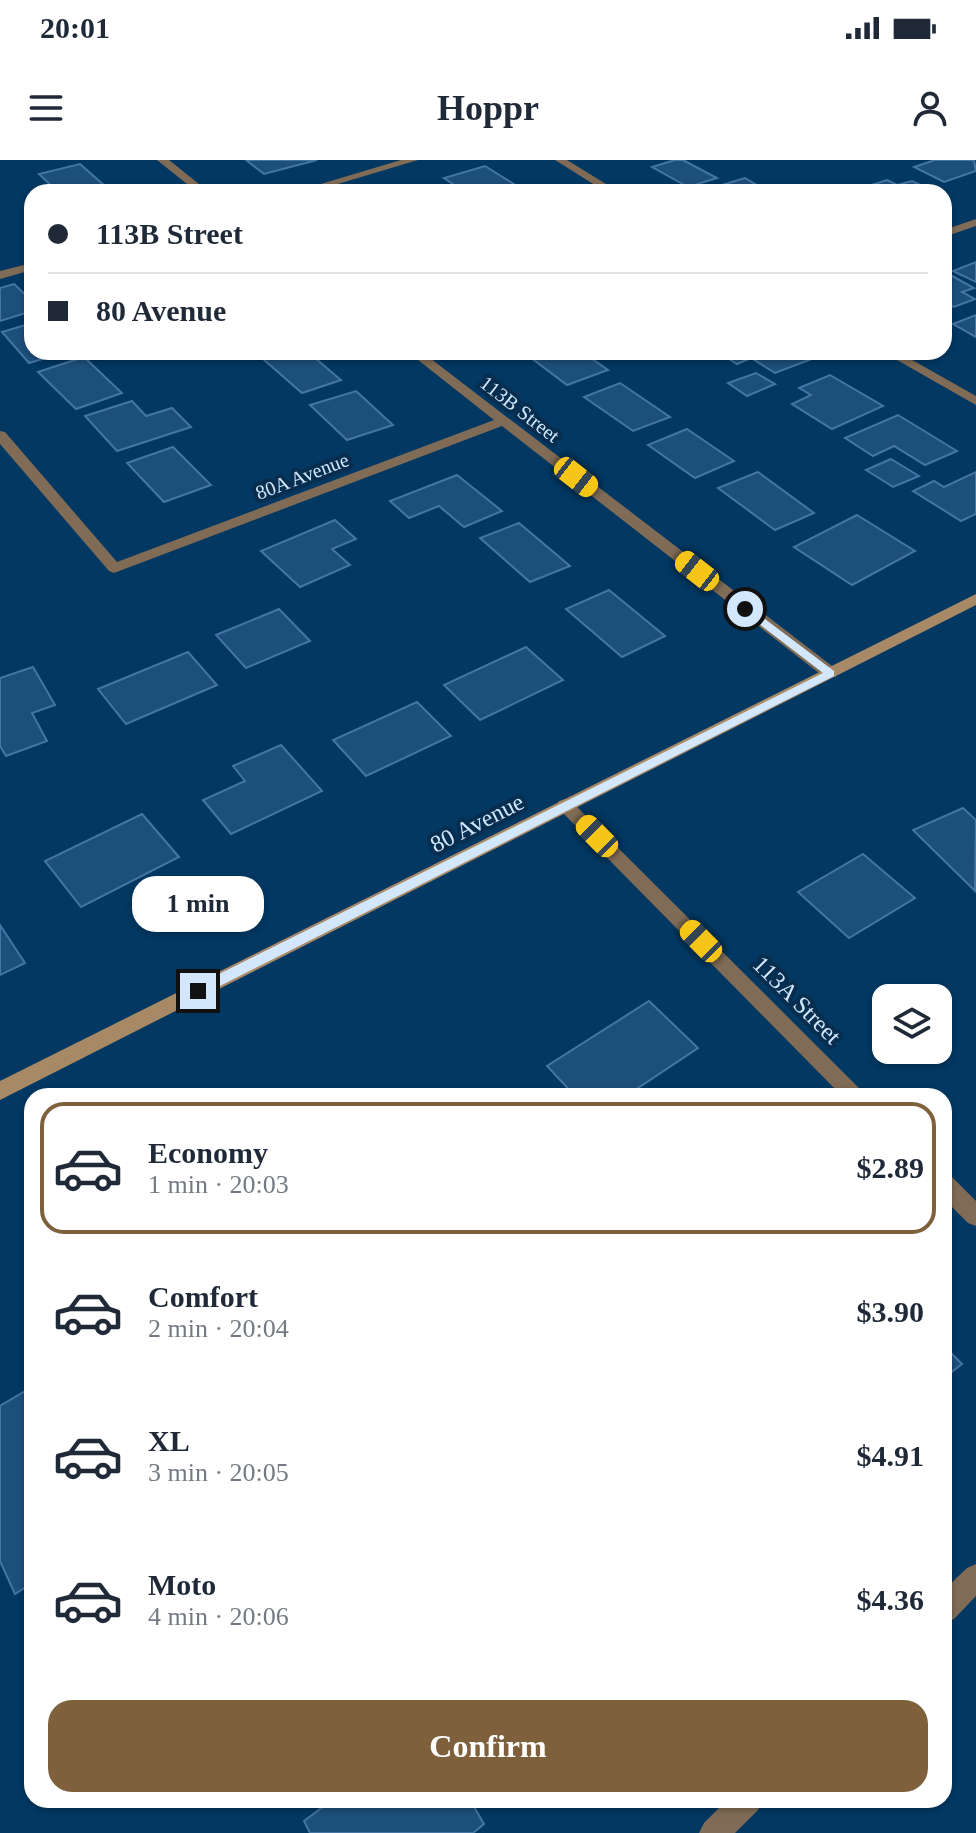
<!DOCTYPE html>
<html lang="en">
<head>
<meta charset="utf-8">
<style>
	:root { --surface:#fff; --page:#f6f6f7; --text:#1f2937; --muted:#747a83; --line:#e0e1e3; --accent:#7e613c }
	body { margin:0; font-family:Georgia,serif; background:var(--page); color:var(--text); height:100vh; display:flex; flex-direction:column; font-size:30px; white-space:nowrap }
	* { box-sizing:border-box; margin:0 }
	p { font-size:26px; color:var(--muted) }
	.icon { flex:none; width:44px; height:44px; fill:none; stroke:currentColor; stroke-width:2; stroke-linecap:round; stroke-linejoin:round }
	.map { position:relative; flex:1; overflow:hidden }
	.panel { position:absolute; left:24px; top:928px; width:928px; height:720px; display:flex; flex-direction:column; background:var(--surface); border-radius:24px; box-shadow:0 2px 6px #0004 }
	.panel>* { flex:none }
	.guide { position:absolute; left:24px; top:24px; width:928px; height:176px; border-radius:24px; box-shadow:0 2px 6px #0004; display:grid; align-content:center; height:176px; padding:0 24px; background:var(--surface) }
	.fabs { position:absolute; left:872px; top:824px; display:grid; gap:16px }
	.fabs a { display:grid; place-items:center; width:80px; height:80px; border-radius:16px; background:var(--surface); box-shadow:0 2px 6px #0004; font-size:40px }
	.end { position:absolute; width:36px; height:36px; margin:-18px; border:10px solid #d2e7fc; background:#111; box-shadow:0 0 0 4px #111 }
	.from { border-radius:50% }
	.bubble { position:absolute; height:56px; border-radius:24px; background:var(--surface); box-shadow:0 2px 6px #0004; font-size:26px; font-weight:600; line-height:56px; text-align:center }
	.car { position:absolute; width:24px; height:48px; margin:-24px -12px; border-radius:10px; box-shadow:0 0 6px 2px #0007; background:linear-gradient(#f5c518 24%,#345 0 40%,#f5c518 0 76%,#345 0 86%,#f5c518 0) }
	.guide b { display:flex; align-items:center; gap:28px; height:76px; font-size:30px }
	.guide b+b { border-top:2px solid var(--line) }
	.guide i { width:20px; height:20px; background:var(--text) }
	ul { padding:14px 0 0; list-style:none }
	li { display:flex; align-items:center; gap:24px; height:132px; margin:0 16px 12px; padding:0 8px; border:4px solid transparent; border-radius:24px }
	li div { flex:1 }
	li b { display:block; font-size:30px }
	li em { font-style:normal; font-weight:600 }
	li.on { border-color:var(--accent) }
	li>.icon { width:72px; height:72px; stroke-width:1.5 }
	.cta { display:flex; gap:16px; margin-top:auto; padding:16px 24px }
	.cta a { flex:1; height:92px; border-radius:24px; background:var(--accent); color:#fff; font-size:32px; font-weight:600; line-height:92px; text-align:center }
	.status { display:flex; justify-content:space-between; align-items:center; height:56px; padding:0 40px; background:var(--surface); direction:ltr }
	.status svg { height:22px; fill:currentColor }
	header { display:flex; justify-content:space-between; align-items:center; height:104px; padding:0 24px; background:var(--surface); font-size:36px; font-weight:600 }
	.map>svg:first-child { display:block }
	.building { fill:#1d4f7b; stroke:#4475a3; stroke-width:2 }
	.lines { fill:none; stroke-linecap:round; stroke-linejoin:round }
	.street { fill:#806c56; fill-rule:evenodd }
	.secondary { fill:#a88966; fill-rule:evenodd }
	.route { fill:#d2e7fc }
	.labels { text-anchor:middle; stroke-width:8; stroke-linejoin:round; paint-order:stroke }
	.far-street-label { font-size:20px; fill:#d2e7fc; stroke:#072e4f }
	.street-label { font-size:24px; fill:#d2e7fc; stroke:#072e4f }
</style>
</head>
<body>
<div class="status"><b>20:01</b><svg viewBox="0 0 49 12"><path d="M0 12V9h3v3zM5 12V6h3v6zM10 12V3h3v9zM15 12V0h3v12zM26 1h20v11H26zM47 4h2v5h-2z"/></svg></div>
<header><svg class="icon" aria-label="menu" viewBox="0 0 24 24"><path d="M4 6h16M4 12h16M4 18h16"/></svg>Hoppr<svg class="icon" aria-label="person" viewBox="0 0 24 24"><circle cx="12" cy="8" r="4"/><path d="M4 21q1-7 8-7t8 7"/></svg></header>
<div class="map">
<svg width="976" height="1673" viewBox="0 0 976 1673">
	<rect width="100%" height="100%" fill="#023862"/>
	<g class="building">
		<polygon points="246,0 317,0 264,14"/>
		<polygon points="675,0 683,0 717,18 688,27 652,7"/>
		<polygon points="935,0 974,0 976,11 944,22 914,7"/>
		<polygon points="80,4 105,26 81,32 58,32 39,14"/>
		<polygon points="485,6 525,31 483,32 474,26 462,30 444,18"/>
		<polygon points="745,18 769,32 705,30"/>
		<polygon points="887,20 897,25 912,21 935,32 856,30"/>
		<polygon points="976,102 976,122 953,111"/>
		<polygon points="945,112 974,128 962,132 975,139 954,147 944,142"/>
		<polygon points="14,124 32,141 32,151 0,161 0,128"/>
		<polygon points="976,155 976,177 953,164"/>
		<polygon points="32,163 32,192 65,192 29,203 2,172"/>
		<polygon points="284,192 308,192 341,220 302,233 263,199"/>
		<polygon points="531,192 582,192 608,210 567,225 526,194"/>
		<polygon points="795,192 809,200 775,213 751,198 737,204 720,193"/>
		<polygon points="84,197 122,233 76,249 38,212"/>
		<polygon points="756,213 775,224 747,236 728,223"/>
		<polygon points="830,215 883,246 832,269 792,244 811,235 799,228"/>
		<polygon points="620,223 670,257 633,271 584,237"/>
		<polygon points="356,231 393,265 347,280 310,245"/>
		<polygon points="132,241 146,256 172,248 191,267 117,291 85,256"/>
		<polygon points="898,255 957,291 925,305 894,286 873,296 845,278"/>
		<polygon points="687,269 734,301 695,318 648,285"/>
		<polygon points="173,287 211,325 164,342 127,303"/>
		<polygon points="891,299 919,316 893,327 866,310"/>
		<polygon points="758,312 814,353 775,370 718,328"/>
		<polygon points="976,312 976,354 961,361 913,331 934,321 944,327"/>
		<polygon points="457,315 502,351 464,367 439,346 409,358 390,341"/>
		<polygon points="857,355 915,391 852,425 794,387"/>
		<polygon points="335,360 356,379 332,389 350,405 300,427 261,391"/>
		<polygon points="519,363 570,406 530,422 480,378"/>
		<polygon points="609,430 665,476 622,497 566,449"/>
		<polygon points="279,449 310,481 246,508 216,475"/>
		<polygon points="526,487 563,520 480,560 444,525"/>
		<polygon points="188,492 217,525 126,564 98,529"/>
		<polygon points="33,507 55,545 32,553 47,581 6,596 0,586 0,518"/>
		<polygon points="417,542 451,576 366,616 333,580"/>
		<polygon points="281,585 322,631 231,674 203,640 245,621 233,606"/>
		<polygon points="963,648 976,660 975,731 913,670"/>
		<polygon points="142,654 179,697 81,747 45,701"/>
		<polygon points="863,694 915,738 849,778 798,732"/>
		<polygon points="0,765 25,803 0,815"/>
		<polygon points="649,841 698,888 626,936 575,936 547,906"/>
		<polygon points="944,1186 962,1204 944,1218"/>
		<polygon points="32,1227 32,1423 15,1434 0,1401 0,1246"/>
		<polygon points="332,1640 470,1640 484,1664 473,1673 310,1673 304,1661"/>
	</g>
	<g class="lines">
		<g class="street">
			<polygon points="157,0 169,0 209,32 197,32"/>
			<polygon points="401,0 418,0 311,32 294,32"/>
			<polygon points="555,0 567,0 619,32 606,32"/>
			<polygon points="976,59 976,66 944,77 944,70"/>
			<polygon points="32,103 32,110 0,119 0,111"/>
			<polygon points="408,192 422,192 836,509 836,517 824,517 502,266 114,413 109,411 0,284 0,271 5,272 117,402 494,260"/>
			<polygon points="883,192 898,192 976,236 976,245"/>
			<polygon points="565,639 571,641 867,936 842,936 559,649 556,645 559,641"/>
			<polygon points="944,1014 952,1017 976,1041 976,1066 968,1063 944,1039"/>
			<polygon points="976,1404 976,1436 954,1459 944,1463 944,1430 967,1408"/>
			<polygon points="727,1640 763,1640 758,1650 735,1673 699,1673 704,1663"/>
		</g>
		<polygon class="secondary" points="976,434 976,445 0,940 0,921"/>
	</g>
	<polygon class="route" points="742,447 749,447 834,511 834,516 202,835 193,835 193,827 823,513 742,451"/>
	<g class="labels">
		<g class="far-street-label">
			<text transform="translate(520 249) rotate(38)" y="7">113B Street</text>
			<text transform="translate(302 316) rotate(-21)" y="7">80A Avenue</text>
		</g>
		<g class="street-label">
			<text transform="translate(477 663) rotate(-27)" y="8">80 Avenue</text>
			<text transform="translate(797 840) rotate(45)" y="8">113A Street</text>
		</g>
	</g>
</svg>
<div class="fabs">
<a><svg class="icon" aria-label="layers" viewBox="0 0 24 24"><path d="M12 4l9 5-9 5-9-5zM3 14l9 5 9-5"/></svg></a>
</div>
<i class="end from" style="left:745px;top:449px"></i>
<i class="end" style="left:198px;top:831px"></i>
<div class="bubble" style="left:132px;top:716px;width:132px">1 min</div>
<i class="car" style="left:576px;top:317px;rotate:128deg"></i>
<i class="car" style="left:697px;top:411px;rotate:308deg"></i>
<i class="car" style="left:597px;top:676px;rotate:315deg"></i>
<i class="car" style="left:701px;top:781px;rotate:315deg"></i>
<div class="guide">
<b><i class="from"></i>113B Street</b>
<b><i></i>80 Avenue</b>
</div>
<section class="panel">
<ul>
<li class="on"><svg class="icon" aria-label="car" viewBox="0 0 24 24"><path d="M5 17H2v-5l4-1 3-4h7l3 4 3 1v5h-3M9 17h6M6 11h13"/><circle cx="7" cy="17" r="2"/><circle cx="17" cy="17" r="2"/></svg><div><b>Economy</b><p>1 min · 20:03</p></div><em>$2.89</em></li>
<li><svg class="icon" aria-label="car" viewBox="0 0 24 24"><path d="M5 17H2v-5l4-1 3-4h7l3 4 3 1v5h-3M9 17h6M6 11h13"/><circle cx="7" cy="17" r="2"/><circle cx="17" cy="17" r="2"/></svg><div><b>Comfort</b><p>2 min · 20:04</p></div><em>$3.90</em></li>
<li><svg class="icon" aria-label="car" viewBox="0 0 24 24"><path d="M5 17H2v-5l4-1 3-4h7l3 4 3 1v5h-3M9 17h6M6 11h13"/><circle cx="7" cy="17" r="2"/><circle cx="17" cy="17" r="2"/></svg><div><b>XL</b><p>3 min · 20:05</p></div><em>$4.91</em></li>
<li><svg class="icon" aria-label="car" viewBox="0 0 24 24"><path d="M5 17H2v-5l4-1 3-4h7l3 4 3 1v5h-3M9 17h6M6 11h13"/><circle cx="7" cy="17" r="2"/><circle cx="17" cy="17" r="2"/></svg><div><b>Moto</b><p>4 min · 20:06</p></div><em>$4.36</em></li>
</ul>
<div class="cta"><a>Confirm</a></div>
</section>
</div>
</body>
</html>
